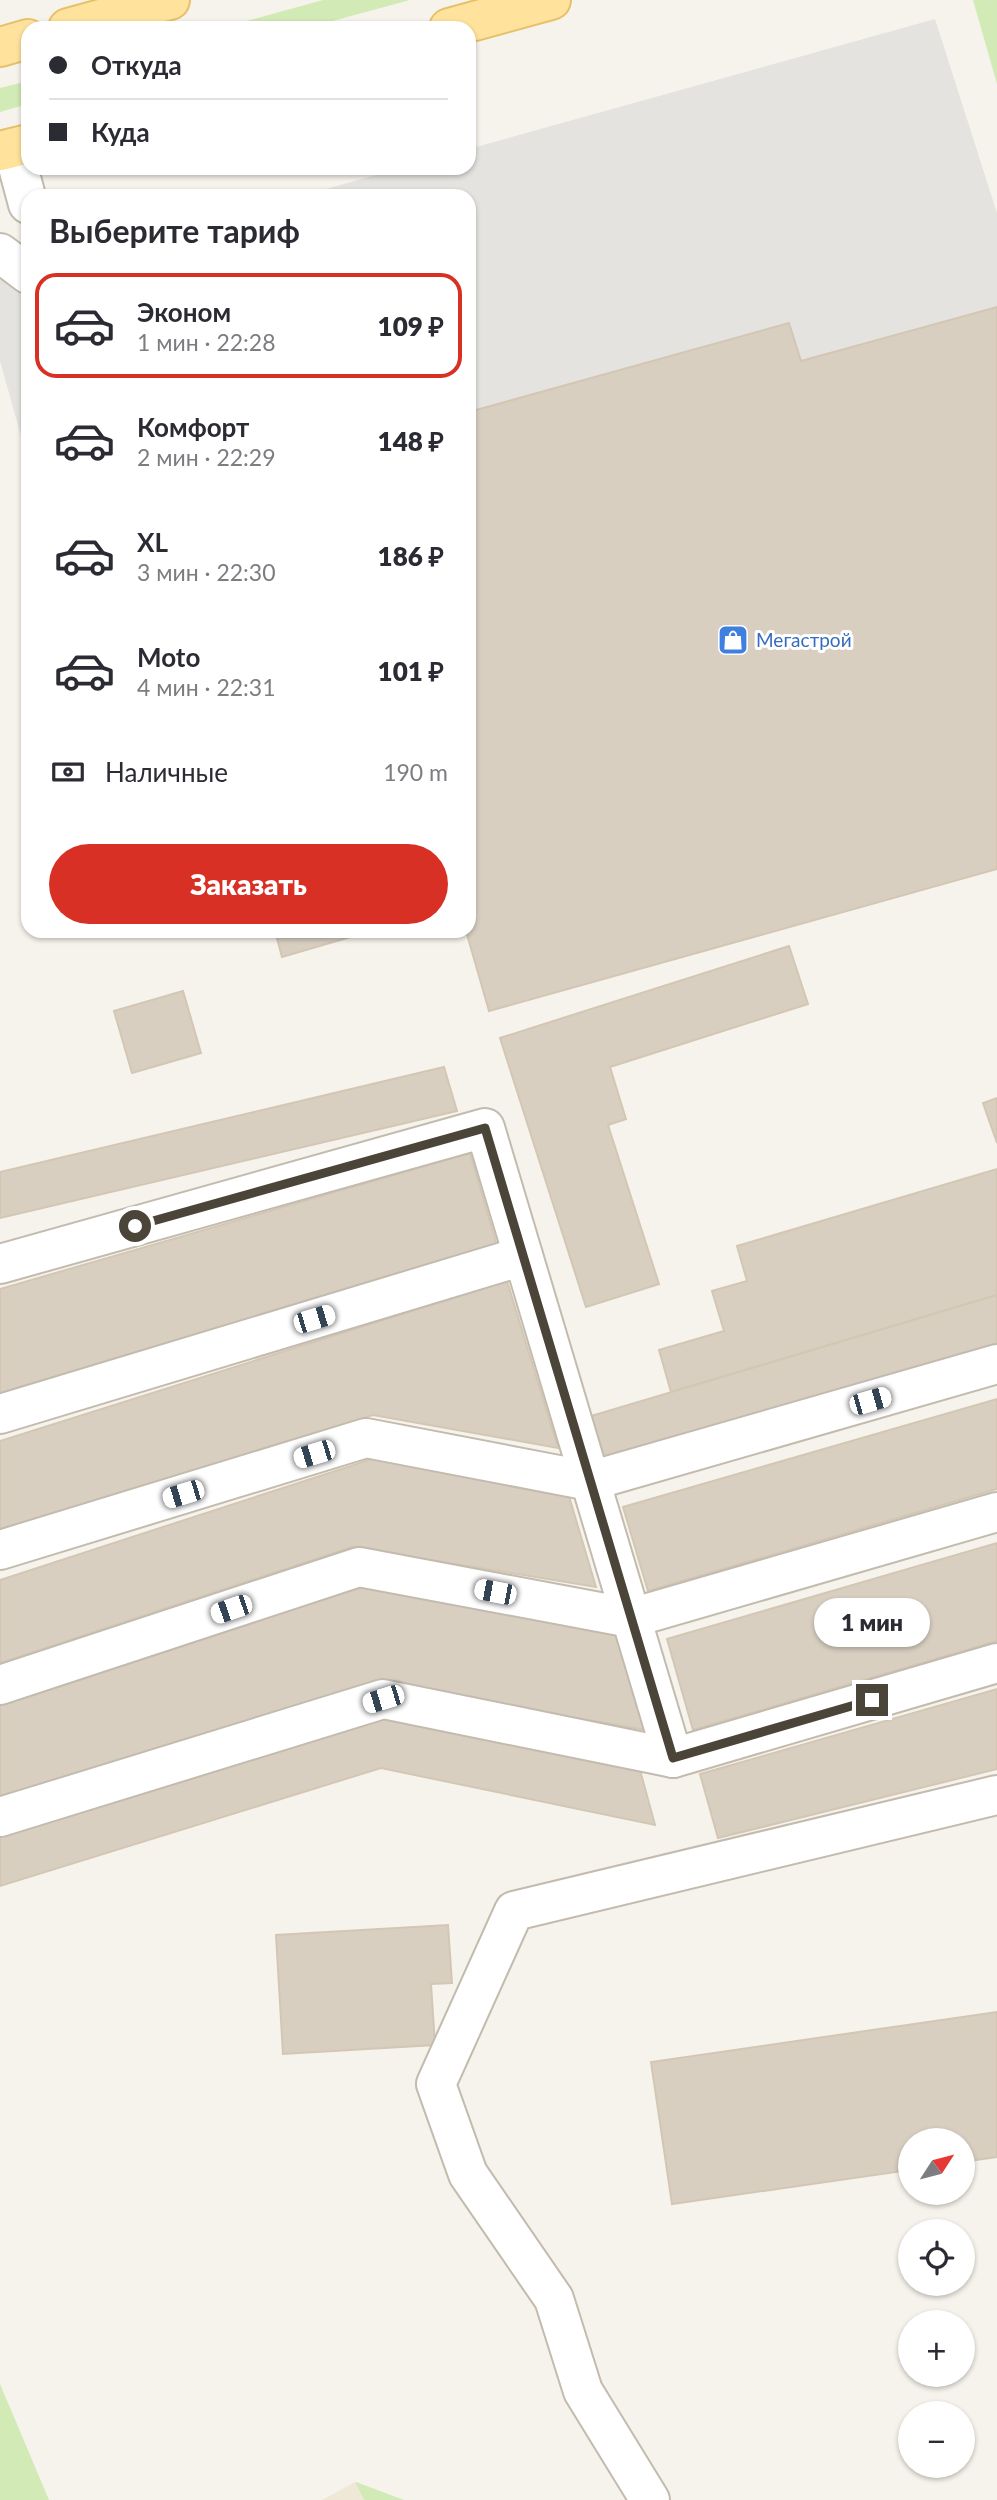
<!DOCTYPE html>
<html lang="ru">
<head>
<meta charset="utf-8">
<style>
	:root { --surface:#fff; --page:#f7f7f7; --text:#2b2b33; --muted:#7c7c81; --line:#e1e1e2; --accent:#d93025 }
	body { margin:0; font-family:Lato,sans-serif; background:var(--page); color:var(--text); height:100vh; display:flex; flex-direction:column; font-size:26px; white-space:nowrap }
	* { box-sizing:border-box; margin:0 }
	p { font-size:23px; color:var(--muted) }
	.icon { flex:none; width:38px; height:38px; fill:none; stroke:currentColor; stroke-width:2; stroke-linecap:round; stroke-linejoin:round }
	.map { position:relative; flex:1; overflow:hidden }
	.side { position:absolute; left:21px; top:189px; width:455px; height:749px; display:flex; flex-direction:column; background:var(--surface); border-radius:21px; box-shadow:0 2px 5px #0004 }
	.side>* { flex:none }
	.hud { position:absolute; left:21px; top:21px; width:455px; height:154px; border-radius:21px; box-shadow:0 2px 5px #0004; display:grid; align-content:center; height:154px; padding:0 28px; background:var(--surface) }
	.needle { width:46px; rotate:54deg }
	.controls { position:absolute; left:898px; top:2128px; display:grid; gap:14px }
	.controls a { display:grid; place-items:center; width:77px; height:77px; border-radius:50%; background:var(--surface); box-shadow:0 2px 5px #0004; font-size:35px }
	.end { position:absolute; width:32px; height:32px; margin:-16px; border:9px solid #4b4439; background:#fff; box-shadow:0 0 0 4px #fff }
	.from { border-radius:50% }
	.bubble { position:absolute; height:49px; border-radius:24px; background:var(--surface); box-shadow:0 2px 5px #0004; font-size:23px; font-weight:800; line-height:49px; text-align:center }
	.car { position:absolute; width:21px; height:42px; margin:-21px -10px; border-radius:9px; box-shadow:0 0 5px 2px #0007; background:linear-gradient(#fff 24%,#345 0 40%,#fff 0 76%,#345 0 86%,#fff 0) }
	.hud b { display:flex; align-items:center; gap:24px; height:66px; font-size:26px }
	.hud b+b { border-top:2px solid var(--line) }
	.hud i { width:18px; height:18px; background:var(--text) }
	ul { padding:0; list-style:none }
	li { display:flex; align-items:center; gap:21px; height:105px; margin:0 14px 10px; padding:0 14px; border:4px solid transparent; border-radius:21px }
	li div { flex:1 }
	li b { display:block; font-size:26px }
	li em { font-style:normal; font-weight:800 }
	li.current { border-color:var(--accent) }
	li>.icon { width:63px; height:63px; stroke-width:1.5 }
	h2 { padding:0 28px; font-size:32px; line-height:84px }
	.pay { display:flex; align-items:center; gap:18px; height:77px; padding:0 28px; font-size:26px }
	.pay p { margin-inline-start:auto }
	.button { display:flex; gap:14px; margin-top:auto; padding:14px 28px }
	.button a { flex:1; height:80px; border-radius:42px; background:var(--accent); color:#fff; font-size:28px; font-weight:800; line-height:80px; text-align:center }
	.map>svg:first-child { display:block }
	.education { fill:#efe8d6 }
	.green { fill:#d2eab5 }
	.parking { fill:#e5e3e0 }
	.building { fill:#d8cfc1; stroke:#d3c7b4; stroke-width:2 }
	.lines { fill:none; stroke-linecap:round; stroke-linejoin:round }
	.minor-casing { stroke:#c2bbae; stroke-width:42 }
	.major-casing { stroke:#e6c16a; stroke-width:42 }
	.minor { stroke:#fff; stroke-width:38 }
	.major { stroke:#ffe39c; stroke-width:38 }
	.route { stroke:#4b4439; stroke-width:9 }
	.labels { text-anchor:middle; stroke-width:6; stroke-linejoin:round; paint-order:stroke }
	.shop-label { font-size:19px; fill:#366cbe; stroke:#fff; text-anchor:start }
</style>
</head>
<body>
<div class="map">
<svg width="997" height="2500" viewBox="0 0 997 2500">
	<rect width="100%" height="100%" fill="#f6f3ec"/>
	<polygon class="education" points="355,2482 364,2500 322,2500"/>
	<g class="green">
		<polygon points="323,0 410,0 307,28 221,28"/>
		<polygon points="973,0 997,0 997,84"/>
		<polygon points="28,81 28,104 0,112 0,88"/>
		<polygon points="0,2384 49,2500 0,2500"/>
		<polygon points="355,2482 356,2482 404,2500 364,2500"/>
	</g>
	<g class="parking">
		<polygon points="935,19 997,213 997,307 801,361 789,323 469,412 469,196 301,196 401,168 469,168 469,149"/>
		<polygon points="28,272 28,461 0,361 0,280"/>
	</g>
	<g class="building">
		<polygon points="997,307 997,869 489,1011 466,931 469,931 469,412 789,323 801,361"/>
		<polygon points="275,931 371,931 282,957"/>
		<polygon points="789,946 808,1004 610,1067 626,1119 608,1125 659,1284 586,1307 500,1038"/>
		<polygon points="183,991 201,1053 132,1073 114,1011"/>
		<polygon points="444,1067 457,1111 0,1218 0,1172"/>
		<polygon points="997,1098 997,1143 983,1103"/>
		<polygon points="470,1153 498,1249 0,1394 0,1289"/>
		<polygon points="997,1169 997,1295 671,1392 659,1350 724,1331 712,1291 747,1281 737,1246"/>
		<polygon points="507,1281 558,1448 373,1415 0,1533 0,1441"/>
		<polygon points="997,1295 997,1347 603,1465 588,1417"/>
		<polygon points="997,1399 997,1489 648,1591 623,1507"/>
		<polygon points="372,1459 568,1493 596,1587 352,1547 0,1663 0,1580"/>
		<polygon points="997,1543 997,1641 693,1730 667,1639"/>
		<polygon points="371,1583 620,1631 646,1730 391,1686 0,1807 0,1704"/>
		<polygon points="997,1689 997,1769 718,1838 700,1774"/>
		<polygon points="384,1713 640,1770 655,1825 381,1768 0,1886 0,1831"/>
		<polygon points="448,1925 452,1983 431,1984 435,2045 283,2054 276,1935"/>
		<polygon points="997,2012 997,2157 962,2162 962,2140 910,2140 910,2170 672,2204 651,2062"/>
	</g>
	<g class="lines">
		<g class="minor-casing">
			<g id="minor">
				<polyline points="13,148 28,204"/>
				<polyline points="0,253 28,274"/>
				<polyline points="0,1264 485,1128 673,1758"/>
				<polyline points="0,1414 523,1256"/>
				<polyline points="0,1550 366,1438 590,1481 997,1364"/>
				<polyline points="0,1685 359,1567 631,1618 997,1512"/>
				<polyline points="0,1817 383,1699 673,1758 997,1663"/>
				<polyline points="650,2500 583,2391 554,2299 468,2174 436,2084 514,1911 997,1795"/>
			</g>
		</g>
		<g class="major-casing">
			<g id="major">
				<polyline points="68,28 170,0"/>
				<polyline points="449,28 551,0"/>
				<polyline points="0,47 28,39"/>
				<polyline points="0,151 28,144"/>
			</g>
		</g>
		<use href="#minor" class="minor"/>
		<use href="#major" class="major"/>
	</g>
	<g class="lines">
		<polyline class="route" points="135,1226 485,1128 673,1758 872,1700"/>
	</g>
	<defs>
		<g id="shop-square" transform="scale(1.575)"><rect x="-9" y="-9" width="18" height="18" rx="4" fill="#3f7fe0" stroke="#fff"/><path d="M-5-2.5h2.3a2.7 3.5 0 0 1 5.4 0H5L5.5 6h-11ZM-1.5-2.5h3a1.5 2.3 0 0 0-3 0Z" fill="#fff"/></g>
	</defs>
	<g fill-rule="evenodd">
		<use href="#shop-square" x="733" y="640"/>
	</g>
	<g class="labels">
		<g class="shop-label">
			<text x="756" y="647">Мегастрой</text>
		</g>
	</g>
</svg>
<div class="controls">
<a><svg class="needle" viewBox="-14 -14 28 28"><path d="M0-13l5 13h-10z" fill="#e53935"/><path d="M0 13l5-13h-10z" fill="#7c7c81"/></svg></a>
<a><svg class="icon" aria-label="locate" viewBox="0 0 24 24"><circle cx="12" cy="12" r="6"/><path d="M12 2v4M12 18v4M2 12h4M18 12h4"/></svg></a>
<a>+</a>
<a>−</a>
</div>
<i class="end from" style="left:135px;top:1226px"></i>
<i class="end" style="left:872px;top:1700px"></i>
<div class="bubble" style="left:814px;top:1598px;width:116px">1 мин</div>
<i class="car" style="left:314px;top:1319px;rotate:73deg"></i>
<i class="car" style="left:870px;top:1401px;rotate:74deg"></i>
<i class="car" style="left:314px;top:1454px;rotate:253deg"></i>
<i class="car" style="left:183px;top:1494px;rotate:253deg"></i>
<i class="car" style="left:495px;top:1592px;rotate:281deg"></i>
<i class="car" style="left:231px;top:1609px;rotate:251deg"></i>
<i class="car" style="left:383px;top:1699px;rotate:253deg"></i>
<div class="hud">
<b><i class="from"></i>Откуда</b>
<b><i></i>Куда</b>
</div>
<section class="side">
<h2>Выберите тариф</h2>
<ul>
<li class="current"><svg class="icon" aria-label="car" viewBox="0 0 24 24"><path d="M5 17H2v-5l4-1 3-4h7l3 4 3 1v5h-3M9 17h6M6 11h13"/><circle cx="7" cy="17" r="2"/><circle cx="17" cy="17" r="2"/></svg><div><b>Эконом</b><p>1 мин · 22:28</p></div><em>109 ₽</em></li>
<li><svg class="icon" aria-label="car" viewBox="0 0 24 24"><path d="M5 17H2v-5l4-1 3-4h7l3 4 3 1v5h-3M9 17h6M6 11h13"/><circle cx="7" cy="17" r="2"/><circle cx="17" cy="17" r="2"/></svg><div><b>Комфорт</b><p>2 мин · 22:29</p></div><em>148 ₽</em></li>
<li><svg class="icon" aria-label="car" viewBox="0 0 24 24"><path d="M5 17H2v-5l4-1 3-4h7l3 4 3 1v5h-3M9 17h6M6 11h13"/><circle cx="7" cy="17" r="2"/><circle cx="17" cy="17" r="2"/></svg><div><b>XL</b><p>3 мин · 22:30</p></div><em>186 ₽</em></li>
<li><svg class="icon" aria-label="car" viewBox="0 0 24 24"><path d="M5 17H2v-5l4-1 3-4h7l3 4 3 1v5h-3M9 17h6M6 11h13"/><circle cx="7" cy="17" r="2"/><circle cx="17" cy="17" r="2"/></svg><div><b>Moto</b><p>4 мин · 22:31</p></div><em>101 ₽</em></li>
</ul>
<div class="pay"><svg class="icon" aria-label="cash" viewBox="0 0 24 24"><path d="M3 7h18v10H3z"/><circle cx="12" cy="12" r="2"/></svg>Наличные<p>190 m</p></div>
<div class="button"><a>Заказать</a></div>
</section>
</div>
</body>
</html>
